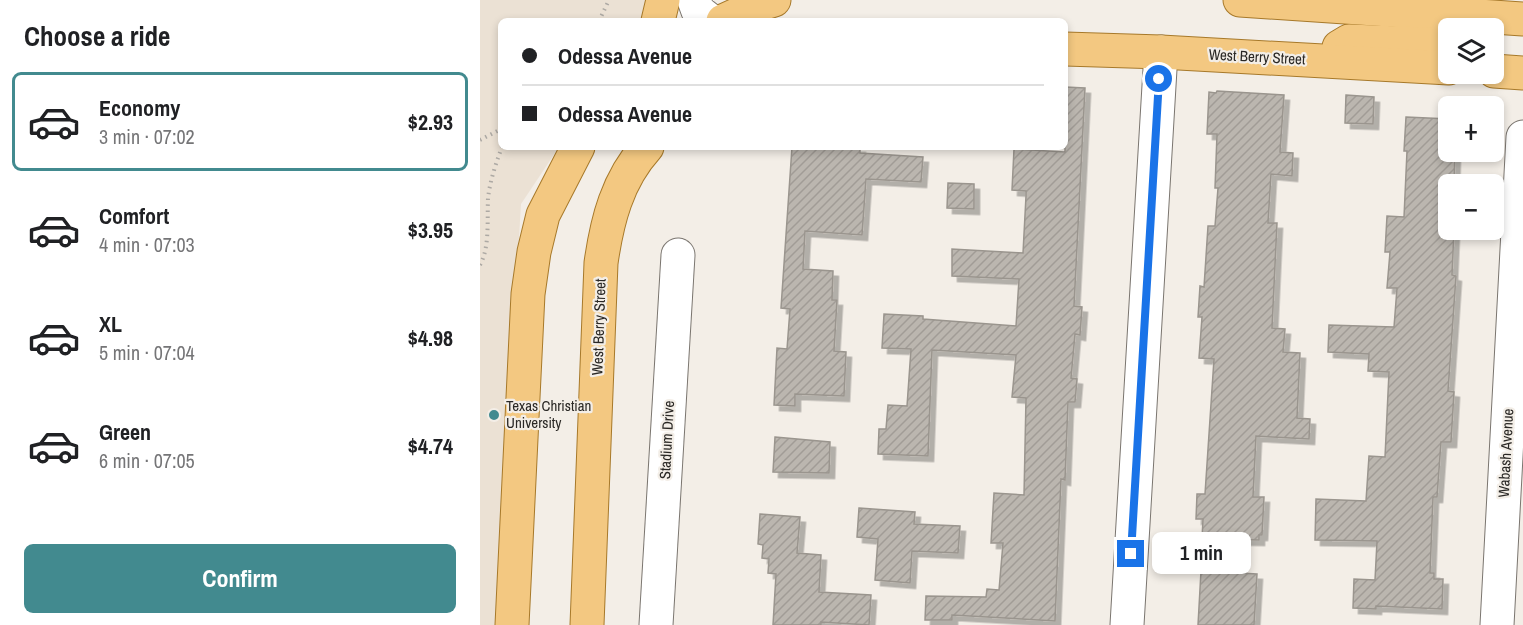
<!DOCTYPE html>
<html lang="en">
<head>
<meta charset="utf-8">
<style>
	:root { --surface:#fff; --page:#f2f2f2; --text:#202124; --muted:#757577; --line:#e0e0e0; --accent:#428a8f }
	body { margin:0; font-family:"Archivo Narrow",sans-serif; background:var(--page); color:var(--text); height:100vh; display:flex; flex-direction:column; font-size:22px; white-space:nowrap }
	* { box-sizing:border-box; margin:0 }
	p { font-size:20px; color:var(--muted) }
	.icon { flex:none; width:33px; height:33px; fill:none; stroke:currentColor; stroke-width:2; stroke-linecap:round; stroke-linejoin:round }
	.map { position:relative; flex:1; overflow:hidden }
	.drawer { display:flex; flex-direction:column; background:var(--surface); width:480px }
	.drawer>* { flex:none }
	.hud { position:absolute; left:18px; top:18px; width:570px; height:132px; border-radius:9px; box-shadow:0 3px 9px #0003; display:grid; align-content:center; height:132px; padding:0 24px; background:var(--surface) }
	.tools { position:absolute; left:958px; top:18px; display:grid; gap:12px }
	.tools a { display:grid; place-items:center; width:66px; height:66px; border-radius:9px; background:var(--surface); box-shadow:0 3px 9px #0003; font-size:30px }
	.end { position:absolute; width:27px; height:27px; margin:-14px; border:8px solid #1a73e8; background:#fff; box-shadow:0 0 0 3px #fff }
	.from { border-radius:50% }
	.bubble { position:absolute; height:42px; border-radius:9px; background:var(--surface); box-shadow:0 3px 9px #0003; font-size:20px; font-weight:700; line-height:42px; text-align:center }
	.hud b { display:flex; align-items:center; gap:21px; height:57px; font-size:22px }
	.hud b+b { border-top:2px solid var(--line) }
	.hud i { width:15px; height:15px; background:var(--text) }
	ul { padding:0; list-style:none }
	li { display:flex; align-items:center; gap:18px; height:99px; margin:0 12px 9px; padding:0 12px; border:3px solid transparent; border-radius:9px }
	li div { flex:1 }
	li b { display:block; font-size:22px }
	li em { font-style:normal; font-weight:700 }
	li.selected { border-color:var(--accent) }
	li>.icon { width:54px; height:54px; stroke-width:1.5 }
	h2 { padding:0 24px; font-size:27px; line-height:72px }
	.cta { display:flex; gap:12px; margin-top:auto; padding:12px 24px }
	.cta a { flex:1; height:69px; border-radius:9px; background:var(--accent); color:#fff; font-size:24px; font-weight:700; line-height:69px; text-align:center }
	main { display:flex; flex:1; min-height:0 }
	.map>svg:first-child { display:block }
	.built { fill:#ebe1d4 }
	.building { fill:url(#building-hatch); stroke:#9a958e; stroke-width:1.5; filter:url(#shadow) }
	.lines { fill:none; stroke-linecap:round; stroke-linejoin:round }
	.minor-casing { stroke:#7a756f; stroke-width:35 }
	.major-casing { stroke:#a7792a; stroke-width:35 }
	.path { stroke:#ada9a4; stroke-width:4; stroke-dasharray:1.5 4.5; stroke-linecap:butt }
	.minor { stroke:#fff; stroke-width:33 }
	.major { stroke:#f3c881; stroke-width:33 }
	.route { stroke:#1a73e8; stroke-width:8 }
	.poi-dot { fill:#428a8f; stroke:#f3eee7; stroke-width:2 }
	.labels { text-anchor:middle; stroke-width:4.5; stroke-linejoin:round; paint-order:stroke }
	.street-label { font-size:15px; fill:#2a2825; stroke:#f3eee7 }
	.poi-label { font-size:15px; fill:#2a2825; stroke:#f3eee7; text-anchor:start }
</style>
</head>
<body>
<main>
<section class="drawer">
<h2>Choose a ride</h2>
<ul>
<li class="selected"><svg class="icon" aria-label="car" viewBox="0 0 24 24"><path d="M5 17H2v-5l4-1 3-4h7l3 4 3 1v5h-3M9 17h6M6 11h13"/><circle cx="7" cy="17" r="2"/><circle cx="17" cy="17" r="2"/></svg><div><b>Economy</b><p>3 min · 07:02</p></div><em>$2.93</em></li>
<li><svg class="icon" aria-label="car" viewBox="0 0 24 24"><path d="M5 17H2v-5l4-1 3-4h7l3 4 3 1v5h-3M9 17h6M6 11h13"/><circle cx="7" cy="17" r="2"/><circle cx="17" cy="17" r="2"/></svg><div><b>Comfort</b><p>4 min · 07:03</p></div><em>$3.95</em></li>
<li><svg class="icon" aria-label="car" viewBox="0 0 24 24"><path d="M5 17H2v-5l4-1 3-4h7l3 4 3 1v5h-3M9 17h6M6 11h13"/><circle cx="7" cy="17" r="2"/><circle cx="17" cy="17" r="2"/></svg><div><b>XL</b><p>5 min · 07:04</p></div><em>$4.98</em></li>
<li><svg class="icon" aria-label="car" viewBox="0 0 24 24"><path d="M5 17H2v-5l4-1 3-4h7l3 4 3 1v5h-3M9 17h6M6 11h13"/><circle cx="7" cy="17" r="2"/><circle cx="17" cy="17" r="2"/></svg><div><b>Green</b><p>6 min · 07:05</p></div><em>$4.74</em></li>
</ul>
<div class="cta"><a>Confirm</a></div>
</section>
<div class="map">
<svg width="1043" height="625" viewBox="0 0 1043 625">
	<defs>
		<pattern id="building-hatch" width="6" height="6" patternUnits="userSpaceOnUse" patternTransform="scale(1.5)"><rect width="6" height="6" fill="#bbb6af"/><path d="M-1 1l2-2M0 6l6-6M5 7l2-2" fill="none" stroke="#a19c96"/></pattern>
		<filter id="shadow"><feDropShadow dx="5.5" dy="5.5" stdDeviation="0" flood-color="#0004"/></filter>
	</defs>
	<rect width="100%" height="100%" fill="#f3eee7"/>
	<polygon class="built" points="0,0 167,0 166,14 162,21 21,21 21,147 79,147 41,204 16,625 0,625"/>
	<g class="building">
		<polygon points="585,87 605,88 594,306 602,307 600,335 595,334 591,378 597,379 595,402 588,402 585,480 581,479 575,621 472,615 472,620 445,620 446,596 506,597 507,589 519,590 523,543 511,543 514,493 544,495 546,398 532,397 536,355 452,350 448,456 398,454 399,429 406,429 408,405 427,406 431,349 402,348 404,314 443,316 443,319 536,326 539,279 472,276 472,249 543,253 546,196 546,191 532,190 534,149 585,152"/>
		<polygon points="737,91 804,95 800,152 813,153 812,176 791,174 788,223 797,223 792,328 805,329 803,352 820,353 817,418 830,419 829,439 776,436 773,497 784,497 782,535 779,535 779,540 722,539 723,519 716,519 717,494 725,494 734,359 719,358 722,317 718,317 720,286 724,287 728,226 735,226 738,188 735,188 737,134 727,134 729,92 736,93"/>
		<polygon points="866,95 894,97 893,124 865,123"/>
		<polygon points="926,117 969,119 969,152 975,152 974,184 969,184 969,230 974,230 972,275 976,276 968,391 974,392 971,442 961,442 957,497 953,497 950,573 954,573 954,579 963,579 962,609 896,606 896,609 873,608 874,579 895,580 897,541 835,540 836,499 886,501 889,456 905,457 909,372 888,371 889,354 848,352 849,325 914,327 917,288 907,288 910,252 905,252 907,216 924,217 927,151 924,151"/>
		<polygon points="312,147 380,147 380,153 443,157 441,182 386,179 382,235 325,231 323,269 353,271 352,300 357,300 354,351 366,352 364,396 315,394 315,406 294,405 297,348 307,349 310,309 301,308"/>
		<polygon points="468,183 494,184 494,209 467,208"/>
		<polygon points="295,437 350,442 349,473 293,472"/>
		<polygon points="379,508 435,512 434,524 480,526 478,553 432,551 430,583 395,580 398,539 377,537"/>
		<polygon points="280,514 320,517 317,553 341,555 339,592 391,595 389,625 341,622 341,625 293,625 296,574 288,573 289,559 282,558 283,545 278,544"/>
		<polygon points="721,571 777,574 774,625 718,625"/>
	</g>
	<g class="lines">
		<g class="minor-casing">
			<g id="minor">
				<polyline points="214,0 218,11 231,21"/>
				<polyline points="176,625 198,255"/>
				<polyline points="647,625 681,52"/>
				<polyline points="1017,625 1043,137"/>
			</g>
		</g>
		<g class="major-casing">
			<g id="major">
				<polyline points="760,0 1043,19"/>
				<polyline points="178,21 183,0"/>
				<polyline points="243,21 278,5 294,0"/>
				<polyline points="859,47 869,41 969,45"/>
				<polyline points="585,49 681,52 969,68"/>
				<polyline points="1014,71 1043,73"/>
				<polyline points="32,625 48,294 54,252 63,215 98,147"/>
				<path d="M107,625L121,263C127,221 137,180 167,147"/>
			</g>
		</g>
		<g class="path">
			<polyline points="119,21 129,0"/>
			<polyline points="0,140 21,129"/>
			<path d="M0,265C10,247 7,219 8,198C10,181 16,163 22,147"/>
		</g>
		<use href="#minor" class="minor"/>
		<use href="#major" class="major"/>
	</g>
	<g class="lines">
		<polyline class="route" points="651,554 679,79"/>
	</g>
	<circle class="poi-dot" cx="14" cy="415" r="6"/>
	<g class="labels">
		<g class="street-label">
			<text transform="translate(777 57) rotate(3)" y="5">West Berry Street</text>
			<text transform="translate(119 327) rotate(-88)" y="5">West Berry Street</text>
			<text transform="translate(187 440) rotate(-87)" y="5">Stadium Drive</text>
			<text transform="translate(1026 453) rotate(-87)" y="5">Wabash Avenue</text>
		</g>
		<g class="poi-label">
			<text x="26" y="411">Texas Christian<tspan x="26" dy="17">University</tspan></text>
		</g>
	</g>
</svg>
<div class="tools">
<a><svg class="icon" aria-label="layers" viewBox="0 0 24 24"><path d="M12 4l9 5-9 5-9-5zM3 14l9 5 9-5"/></svg></a>
<a>+</a>
<a>−</a>
</div>
<i class="end from" style="left:679px;top:79px"></i>
<i class="end" style="left:651px;top:554px"></i>
<div class="bubble" style="left:672px;top:532px;width:99px">1 min</div>
<div class="hud">
<b><i class="from"></i>Odessa Avenue</b>
<b><i></i>Odessa Avenue</b>
</div>
</div>
</main>
</body>
</html>
